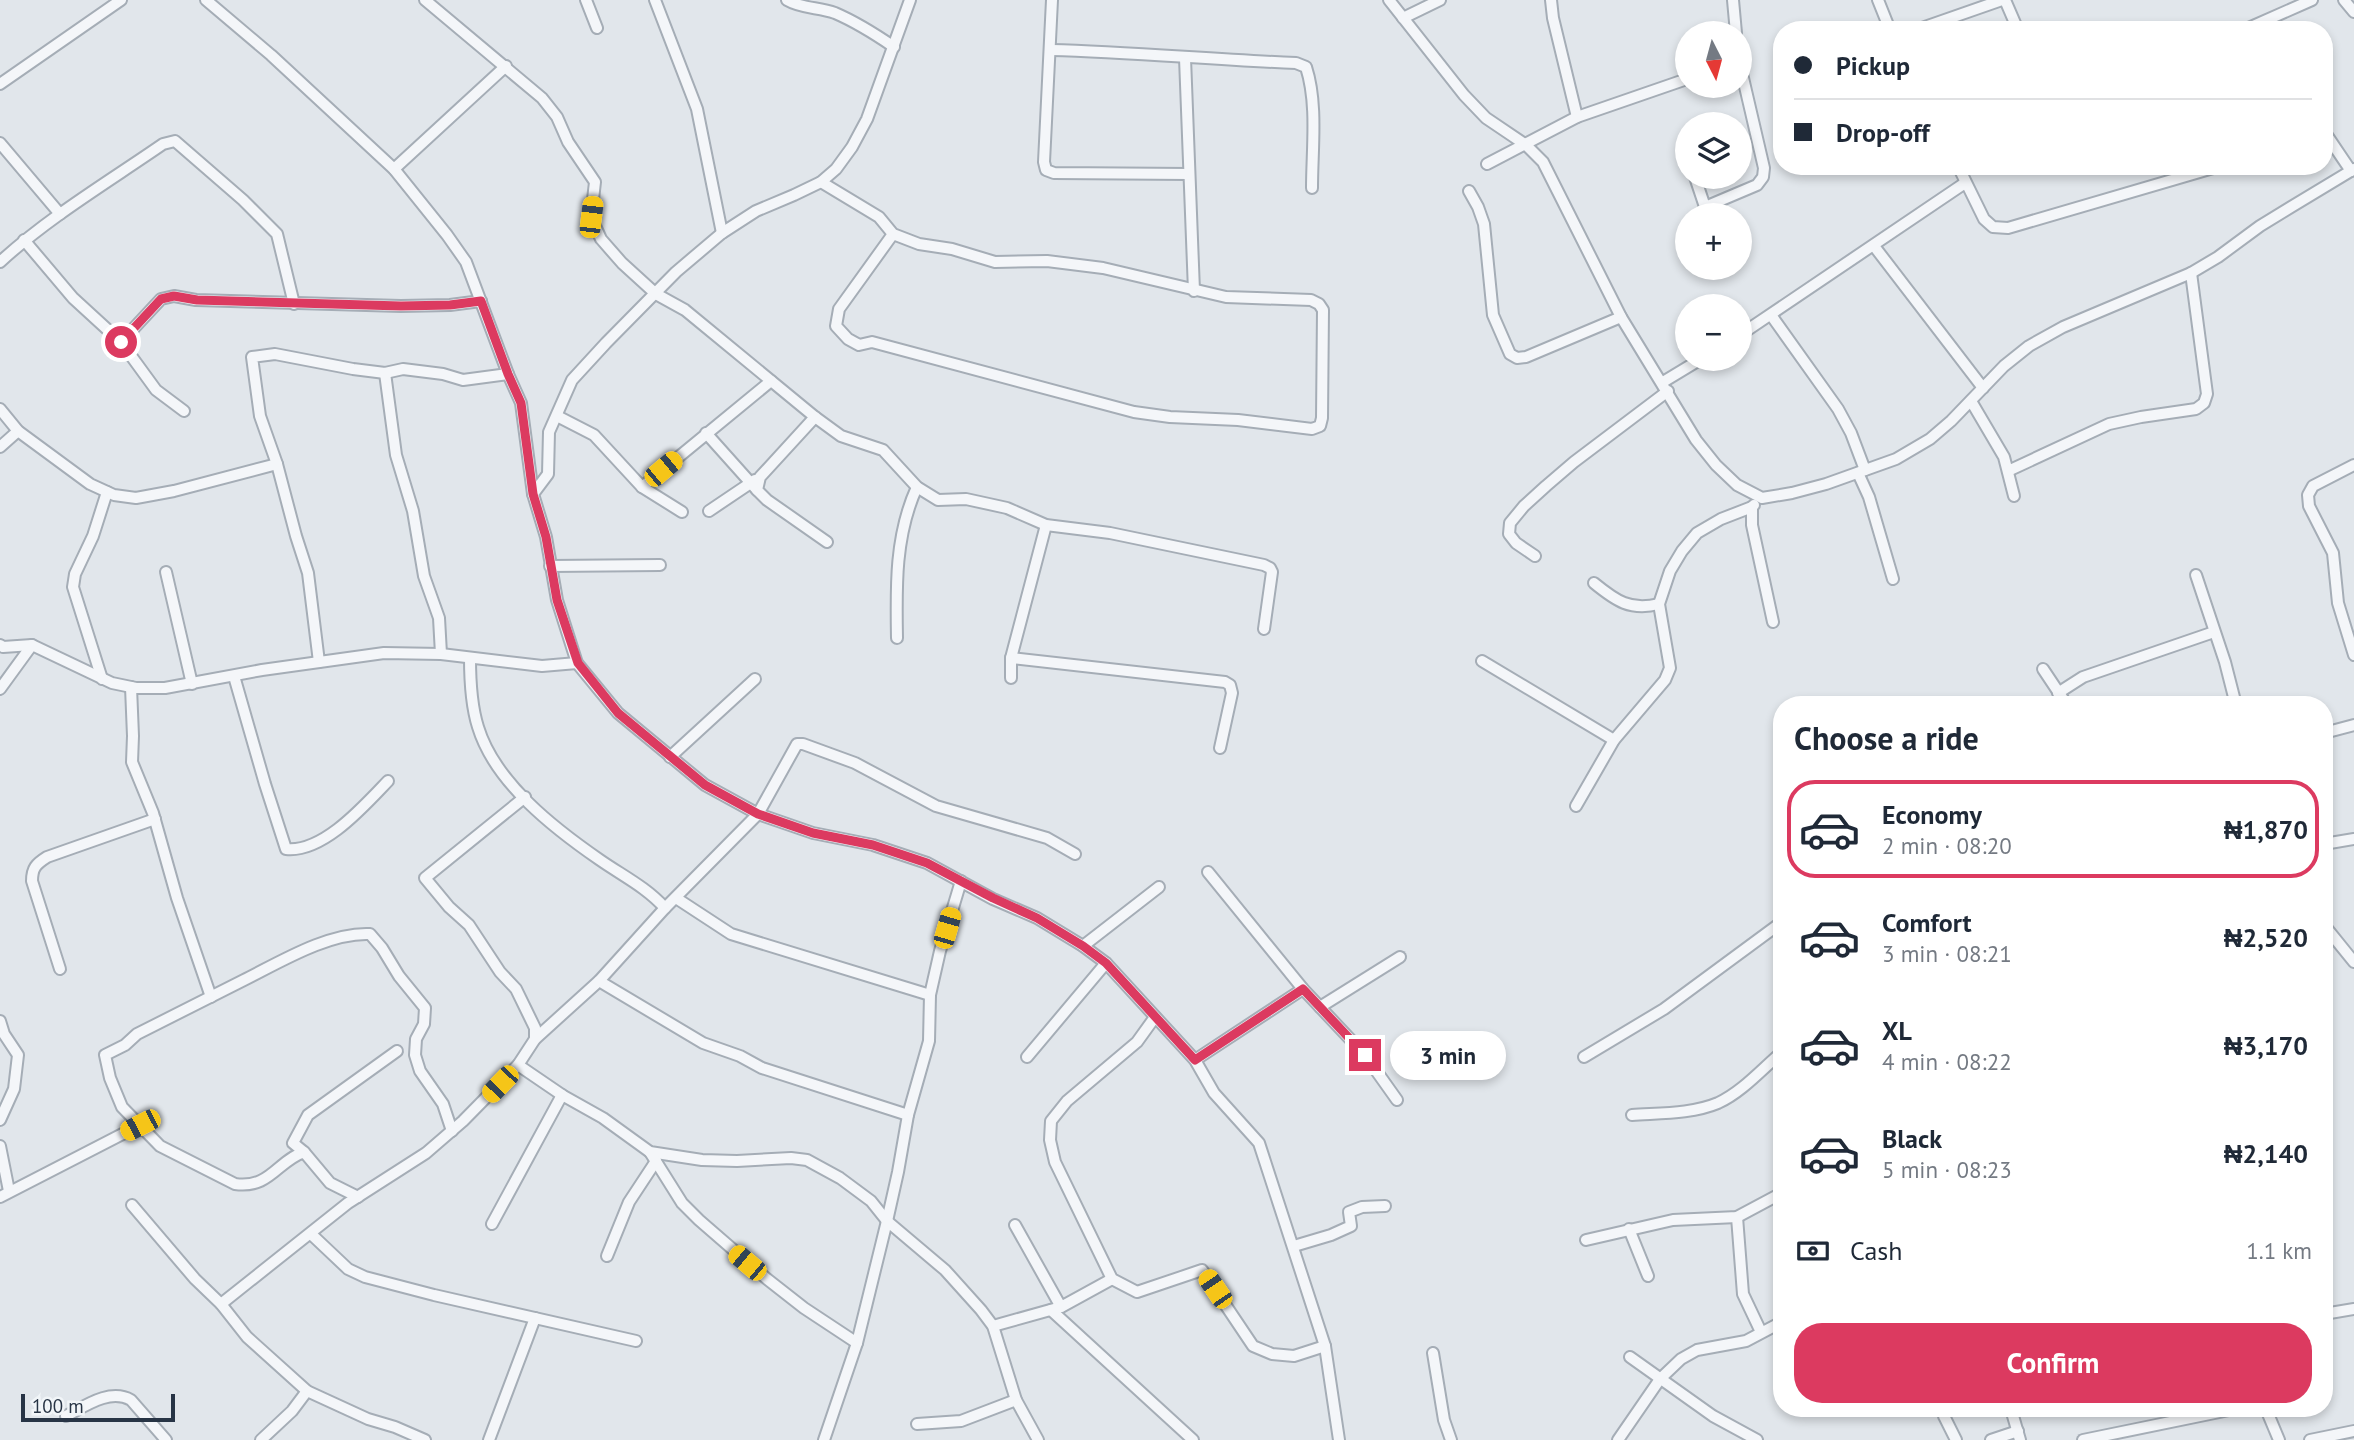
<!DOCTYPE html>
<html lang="en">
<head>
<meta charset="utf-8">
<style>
	:root { --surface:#fff; --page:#f6f6f7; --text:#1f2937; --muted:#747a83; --line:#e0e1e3; --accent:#dc3a60 }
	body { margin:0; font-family:"PT Sans",sans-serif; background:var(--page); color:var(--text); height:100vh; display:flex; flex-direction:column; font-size:26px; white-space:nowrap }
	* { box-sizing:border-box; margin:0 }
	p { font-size:23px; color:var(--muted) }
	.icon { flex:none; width:38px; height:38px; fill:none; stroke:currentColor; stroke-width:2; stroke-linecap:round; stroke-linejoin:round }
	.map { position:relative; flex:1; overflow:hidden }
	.drawer { position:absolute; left:1773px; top:696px; width:560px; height:721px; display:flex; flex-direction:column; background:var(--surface); border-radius:28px; box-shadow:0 4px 10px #0003 }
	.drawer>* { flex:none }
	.top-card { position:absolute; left:1773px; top:21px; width:560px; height:154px; border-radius:28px; box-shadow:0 4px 10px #0003; display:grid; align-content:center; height:154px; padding:0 21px; background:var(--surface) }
	.needle { width:46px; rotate:174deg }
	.fabs { position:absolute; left:1675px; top:21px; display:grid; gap:14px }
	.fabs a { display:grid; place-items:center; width:77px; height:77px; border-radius:50%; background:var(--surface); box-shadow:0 4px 10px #0003; font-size:35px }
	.scale { position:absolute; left:21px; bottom:18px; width:154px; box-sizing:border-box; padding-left:7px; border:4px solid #273445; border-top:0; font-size:19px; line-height:24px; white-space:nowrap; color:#273445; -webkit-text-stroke:5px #f1f5f8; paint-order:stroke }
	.end { position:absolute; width:32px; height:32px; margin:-16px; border:9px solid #dc3a60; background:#fff; box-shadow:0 0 0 4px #fff }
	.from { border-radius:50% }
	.bubble { position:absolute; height:49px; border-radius:24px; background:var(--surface); box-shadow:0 4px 10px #0003; font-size:23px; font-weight:600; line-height:49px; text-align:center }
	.car { position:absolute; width:21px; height:42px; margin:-21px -10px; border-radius:9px; box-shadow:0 0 5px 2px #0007; background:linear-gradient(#f5c518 24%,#345 0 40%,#f5c518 0 76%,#345 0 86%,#f5c518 0) }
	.top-card b { display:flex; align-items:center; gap:24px; height:66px; font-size:26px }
	.top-card b+b { border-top:2px solid var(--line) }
	.top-card i { width:18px; height:18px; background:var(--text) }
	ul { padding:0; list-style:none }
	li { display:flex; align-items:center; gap:21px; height:98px; margin:0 14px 10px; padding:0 7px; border:4px solid transparent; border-radius:28px }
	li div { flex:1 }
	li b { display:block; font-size:26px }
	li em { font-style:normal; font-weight:600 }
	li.on { border-color:var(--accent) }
	li>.icon { width:63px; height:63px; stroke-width:1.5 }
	h2 { padding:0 21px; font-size:32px; line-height:84px }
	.pay { display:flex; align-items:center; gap:18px; height:77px; padding:0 21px; font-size:26px }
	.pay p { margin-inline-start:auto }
	.action { display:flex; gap:14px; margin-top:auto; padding:14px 21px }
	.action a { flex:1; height:80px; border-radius:28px; background:var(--accent); color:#fff; font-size:28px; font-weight:600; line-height:80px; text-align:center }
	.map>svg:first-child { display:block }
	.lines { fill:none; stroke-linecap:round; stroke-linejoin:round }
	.minor-casing { stroke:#a5adb6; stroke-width:14 }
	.minor { stroke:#f4f6f9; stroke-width:10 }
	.route { stroke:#dc3a60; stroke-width:9 }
</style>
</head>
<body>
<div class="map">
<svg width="2354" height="1440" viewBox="0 0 2354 1440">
	<rect width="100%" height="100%" fill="#e1e6eb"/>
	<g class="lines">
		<g class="minor-casing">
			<g id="minor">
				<polyline points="206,0 271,55 394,169 447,235 466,262 508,374 521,403 533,494"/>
				<polyline points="425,0 542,98 557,117 568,142 595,182 591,217 601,239 622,263 656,294 685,310 815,417 841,436 883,450 917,487 938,500 966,499 1007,508 1046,525 1110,533 1264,565 1270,568 1272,572 1264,629"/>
				<polyline points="586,0 597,28"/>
				<polyline points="655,0 697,109 722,233"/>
				<path d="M787,0C802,9 819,7 835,13C856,22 875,34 894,47"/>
				<polyline points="910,0 867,119 852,147 836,169 821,182 794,195 756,211 722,233 676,272 606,343 572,380 549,432 548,474 533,494 546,537 557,600 577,663 618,713 705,785 758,814 813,833 873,845 927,863 993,899 1037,918 1083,946 1106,963 1195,1060 1214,1093 1259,1143 1325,1346 1339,1440"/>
				<polyline points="1052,0 1044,162 1046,170 1054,173 1189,174"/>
				<polyline points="1389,0 1464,95 1486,118 1526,145 1543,162 1621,317 1696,440 1716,465 1737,485 1762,498 1792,493 1826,484 1896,459 1930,439 1951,421 2004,366 2029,346 2063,327 2191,273 2218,257 2260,226 2291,207 2354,169"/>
				<polyline points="1551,0 1553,18 1577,117"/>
				<polyline points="1733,0 1736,33"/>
				<polyline points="1878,0 1890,30"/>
				<polyline points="2005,0 2018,30"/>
				<polyline points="2344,0 2354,12"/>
				<polyline points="1403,18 1440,0"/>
				<polyline points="1916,30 2002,0"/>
				<polyline points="2244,30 2312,0"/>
				<path d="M1051,50C1133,52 1214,60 1296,63L1306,67C1318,104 1312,149 1312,188"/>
				<polyline points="1185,58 1194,291"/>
				<polyline points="0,84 121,0"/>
				<polyline points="2324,131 2351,171"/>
				<polyline points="0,143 60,214"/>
				<polyline points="1687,151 1687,152"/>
				<polyline points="1487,164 1577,117 1687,79"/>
				<polyline points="1958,166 1984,219 1993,227 2008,228 2220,166"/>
				<polyline points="394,169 506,66"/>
				<polyline points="1695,177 1705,207 1757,185 1763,177 1764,168 1740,65"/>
				<polyline points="821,182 879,217 893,234 919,244 952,249 995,262 1047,261 1103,268 1226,297 1311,300 1319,304 1323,310 1322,418 1320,426 1312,429 1238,420 1170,417 1134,412 872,342 859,345 848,339 836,326 839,309 893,234"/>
				<polyline points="1469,191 1478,207 1484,224 1493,315 1510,354 1517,358 1526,357 1621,317"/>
				<polyline points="24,240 73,298 121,342 156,390 184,411"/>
				<polyline points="1874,246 1983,388"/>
				<path d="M0,262C49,217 108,182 163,144L175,141L243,200L277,234L294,304"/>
				<polyline points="1771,315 1838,409 1851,433 1865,470"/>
				<polyline points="1740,335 1965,183"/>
				<polyline points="121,342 161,299 174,296 196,300 401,306 450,305 481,301"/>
				<polyline points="385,373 396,455 413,511 424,576 439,618 441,654"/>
				<polyline points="1663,382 1701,359"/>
				<polyline points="1971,401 2004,457 2014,496"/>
				<polyline points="0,409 18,431 90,484 114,495 136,498 174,491 277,464"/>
				<polyline points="557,416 594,435 642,487 682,512"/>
				<polyline points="815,417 760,477 757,490 767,500 827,542"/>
				<polyline points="706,433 757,490"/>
				<polyline points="0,447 18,431"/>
				<polyline points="2354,465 2313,486 2308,495 2309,506 2333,553 2338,603 2354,655"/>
				<polyline points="2008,471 2109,424 2141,417 2196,409 2204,403 2207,394 2191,273"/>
				<polyline points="1858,473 1869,497 1893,579"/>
				<polyline points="642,487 771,381"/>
				<polyline points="1754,505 1752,507 1752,525 1773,622"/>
				<polyline points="709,511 755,480"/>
				<polyline points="1535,556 1516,543 1509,534 1510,523 1524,506 1546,486 1574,462 1668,391"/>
				<polyline points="550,566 660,565"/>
				<polyline points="166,572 192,684"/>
				<polyline points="2196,575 2225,662 2236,705"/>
				<path d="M1594,583C1616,601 1630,611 1659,604"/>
				<path d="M897,638C896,586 895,535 917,487"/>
				<polyline points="0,645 3,647 32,645 112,683 136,688 165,688 262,670 384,653 441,654 542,666 577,663"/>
				<path d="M470,658C470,682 471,705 478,727C495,783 555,829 600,860C623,876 646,887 665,908"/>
				<polyline points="1011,658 1225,682 1230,685 1232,693 1220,748"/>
				<polyline points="1482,661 1614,740"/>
				<polyline points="319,662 308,573 296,536 277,464 260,416 252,357 275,354 353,369 385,373 403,369 443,374 463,380 508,374"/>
				<polyline points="2043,669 2067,705"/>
				<path d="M234,676L265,784L286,849C323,853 364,806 388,781"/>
				<polyline points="1011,678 1011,658 1046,525"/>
				<polyline points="102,679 73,587 75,574 93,536 107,492"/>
				<polyline points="131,687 133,736 132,762 153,813 177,898 211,997"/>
				<polyline points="0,689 32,645"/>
				<polyline points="2058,693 2083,677 2214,632"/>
				<polyline points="2324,733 2354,725"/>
				<polyline points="670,757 755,679"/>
				<polyline points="525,797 425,878 449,907 469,925 500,972 516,989 535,1028 535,1039"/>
				<polyline points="1576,806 1614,740 1665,680 1670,668 1659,604 1670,571 1682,551 1697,533 1721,519 1752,507"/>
				<polyline points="2324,844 2354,839"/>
				<polyline points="1208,872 1303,989 1365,1055 1397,1100"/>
				<polyline points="676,898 731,934 930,995"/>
				<polyline points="2324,925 2354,962"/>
				<polyline points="1083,946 1159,887"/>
				<path d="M60,969L32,881C32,868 36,864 47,857L155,819"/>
				<polyline points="599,981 703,1043 740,1056 762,1068 908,1115"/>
				<polyline points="1320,1007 1400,957"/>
				<polyline points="1155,1017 1137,1042 1067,1101 1051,1121 1050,1140 1055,1162 1112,1279 1137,1292 1202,1270 1253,1346 1272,1354 1294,1356 1325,1346"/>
				<polyline points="0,1021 4,1034 18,1055 14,1089 0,1120"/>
				<polyline points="1027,1057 1106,963"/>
				<polyline points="1584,1057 1664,1009 1782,922"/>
				<polyline points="1195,1060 1303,989"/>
				<polyline points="518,1065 562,1095 603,1118 650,1152 702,1160 737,1161 791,1158 807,1160 840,1178 871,1201 887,1221 945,1270 981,1310 993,1326 1016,1400 1038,1440"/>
				<polyline points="2324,1102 2325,1104"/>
				<path d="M1632,1115C1659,1113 1692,1114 1718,1103C1742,1092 1762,1069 1782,1052"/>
				<polyline points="0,1146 9,1191"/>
				<polyline points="304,1152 293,1143 308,1115 397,1051"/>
				<polyline points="650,1152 682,1203 699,1220 767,1279 804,1308 857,1343"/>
				<polyline points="0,1197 140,1125"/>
				<path d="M358,1197L330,1183L304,1152C277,1161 270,1189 235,1184L160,1146L122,1107L110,1078L105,1055L125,1045L137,1034C173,1016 208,998 244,980C280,962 329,932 370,934L382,948L399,976L425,1008L424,1024L416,1039L415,1055L420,1071L443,1104L452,1131"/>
				<polyline points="132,1205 195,1279 221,1304 247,1337 307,1391 368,1419 395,1427 425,1440"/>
				<polyline points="1737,1217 1743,1294 1761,1332"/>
				<polyline points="492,1224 562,1095"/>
				<polyline points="1015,1225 1061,1307"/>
				<polyline points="1629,1229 1648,1276"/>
				<polyline points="311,1234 348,1269 365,1277 434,1295 636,1341"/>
				<polyline points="1586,1240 1673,1220 1737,1217 1782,1193"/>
				<polyline points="1294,1246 1331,1235 1351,1226 1349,1212 1362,1207 1385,1206"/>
				<polyline points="607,1256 629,1202 656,1161"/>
				<polyline points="221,1304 348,1203 426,1153 463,1121 518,1065 535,1039 599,981 665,908 758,814 797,744 803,744 855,763 936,806 1047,838 1075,854"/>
				<polyline points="1051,1310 1193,1440"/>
				<polyline points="2324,1314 2354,1309"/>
				<polyline points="993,1326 1061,1307 1112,1279"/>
				<polyline points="1433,1353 1444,1420 1451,1440"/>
				<polyline points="1630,1357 1713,1416 1757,1440"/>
				<polyline points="2011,1409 2020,1440"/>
				<polyline points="2266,1409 2279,1440"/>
				<path d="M66,1416C85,1406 110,1388 131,1400L166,1440"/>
				<polyline points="1944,1416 1956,1440"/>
				<polyline points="917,1424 961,1421 1016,1400"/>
				<polyline points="261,1440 292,1411 307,1391"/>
				<polyline points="489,1440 535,1318"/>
				<polyline points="824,1440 857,1343 887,1221 898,1172 908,1115 929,1041 930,995 940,951 961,881"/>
				<polyline points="1618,1440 1660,1379 1681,1359 1697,1350 1746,1341 1782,1322"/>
				<polyline points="1991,1440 2018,1431"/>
				<polyline points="2083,1440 2234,1409"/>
				<polyline points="2310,1440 2354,1431"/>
			</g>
		</g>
		<use href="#minor" class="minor"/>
	</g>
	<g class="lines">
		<polyline class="route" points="121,342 161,299 174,296 197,300 401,306 450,305 481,301 508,374 521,403 533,494 546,537 557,600 578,663 618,713 705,785 758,814 813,833 873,845 927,863 993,898 1037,918 1083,946 1106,963 1195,1060 1303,989 1365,1055"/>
	</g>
</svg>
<div class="fabs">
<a><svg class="needle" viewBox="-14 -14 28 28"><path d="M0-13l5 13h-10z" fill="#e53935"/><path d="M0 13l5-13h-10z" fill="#747a83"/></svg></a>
<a><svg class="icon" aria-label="layers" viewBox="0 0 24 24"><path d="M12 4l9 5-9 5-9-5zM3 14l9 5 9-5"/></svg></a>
<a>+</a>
<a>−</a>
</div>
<div class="scale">100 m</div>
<i class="end from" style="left:121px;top:342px"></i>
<i class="end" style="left:1365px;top:1055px"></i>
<div class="bubble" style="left:1390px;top:1031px;width:116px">3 min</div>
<i class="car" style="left:591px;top:217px;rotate:7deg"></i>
<i class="car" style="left:663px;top:469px;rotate:50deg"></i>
<i class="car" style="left:947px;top:928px;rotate:16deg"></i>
<i class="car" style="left:500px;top:1084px;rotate:224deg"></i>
<i class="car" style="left:140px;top:1125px;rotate:243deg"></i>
<i class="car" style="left:747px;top:1263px;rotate:310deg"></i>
<i class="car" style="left:1215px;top:1289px;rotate:326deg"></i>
<div class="top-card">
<b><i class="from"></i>Pickup</b>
<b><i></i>Drop-off</b>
</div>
<section class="drawer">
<h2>Choose a ride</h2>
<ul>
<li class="on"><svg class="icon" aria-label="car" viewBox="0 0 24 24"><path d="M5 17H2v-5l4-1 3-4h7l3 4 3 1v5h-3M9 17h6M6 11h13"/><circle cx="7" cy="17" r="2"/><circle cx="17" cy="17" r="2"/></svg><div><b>Economy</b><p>2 min · 08:20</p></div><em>₦1,870</em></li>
<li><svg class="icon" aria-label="car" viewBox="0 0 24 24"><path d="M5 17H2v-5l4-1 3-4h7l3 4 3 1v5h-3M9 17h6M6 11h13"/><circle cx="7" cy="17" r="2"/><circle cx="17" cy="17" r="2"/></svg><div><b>Comfort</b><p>3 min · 08:21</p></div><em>₦2,520</em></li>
<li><svg class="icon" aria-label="car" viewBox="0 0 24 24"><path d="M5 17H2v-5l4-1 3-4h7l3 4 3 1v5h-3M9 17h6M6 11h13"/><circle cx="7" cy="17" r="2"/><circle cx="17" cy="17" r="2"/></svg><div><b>XL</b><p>4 min · 08:22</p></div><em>₦3,170</em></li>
<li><svg class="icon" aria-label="car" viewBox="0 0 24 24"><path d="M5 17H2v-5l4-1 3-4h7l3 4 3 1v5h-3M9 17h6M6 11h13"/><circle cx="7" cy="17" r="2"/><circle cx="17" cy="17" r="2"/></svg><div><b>Black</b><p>5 min · 08:23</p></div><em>₦2,140</em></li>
</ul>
<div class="pay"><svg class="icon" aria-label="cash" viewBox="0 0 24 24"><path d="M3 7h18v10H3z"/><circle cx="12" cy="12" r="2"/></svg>Cash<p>1.1 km</p></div>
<div class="action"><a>Confirm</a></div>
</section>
</div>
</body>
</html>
